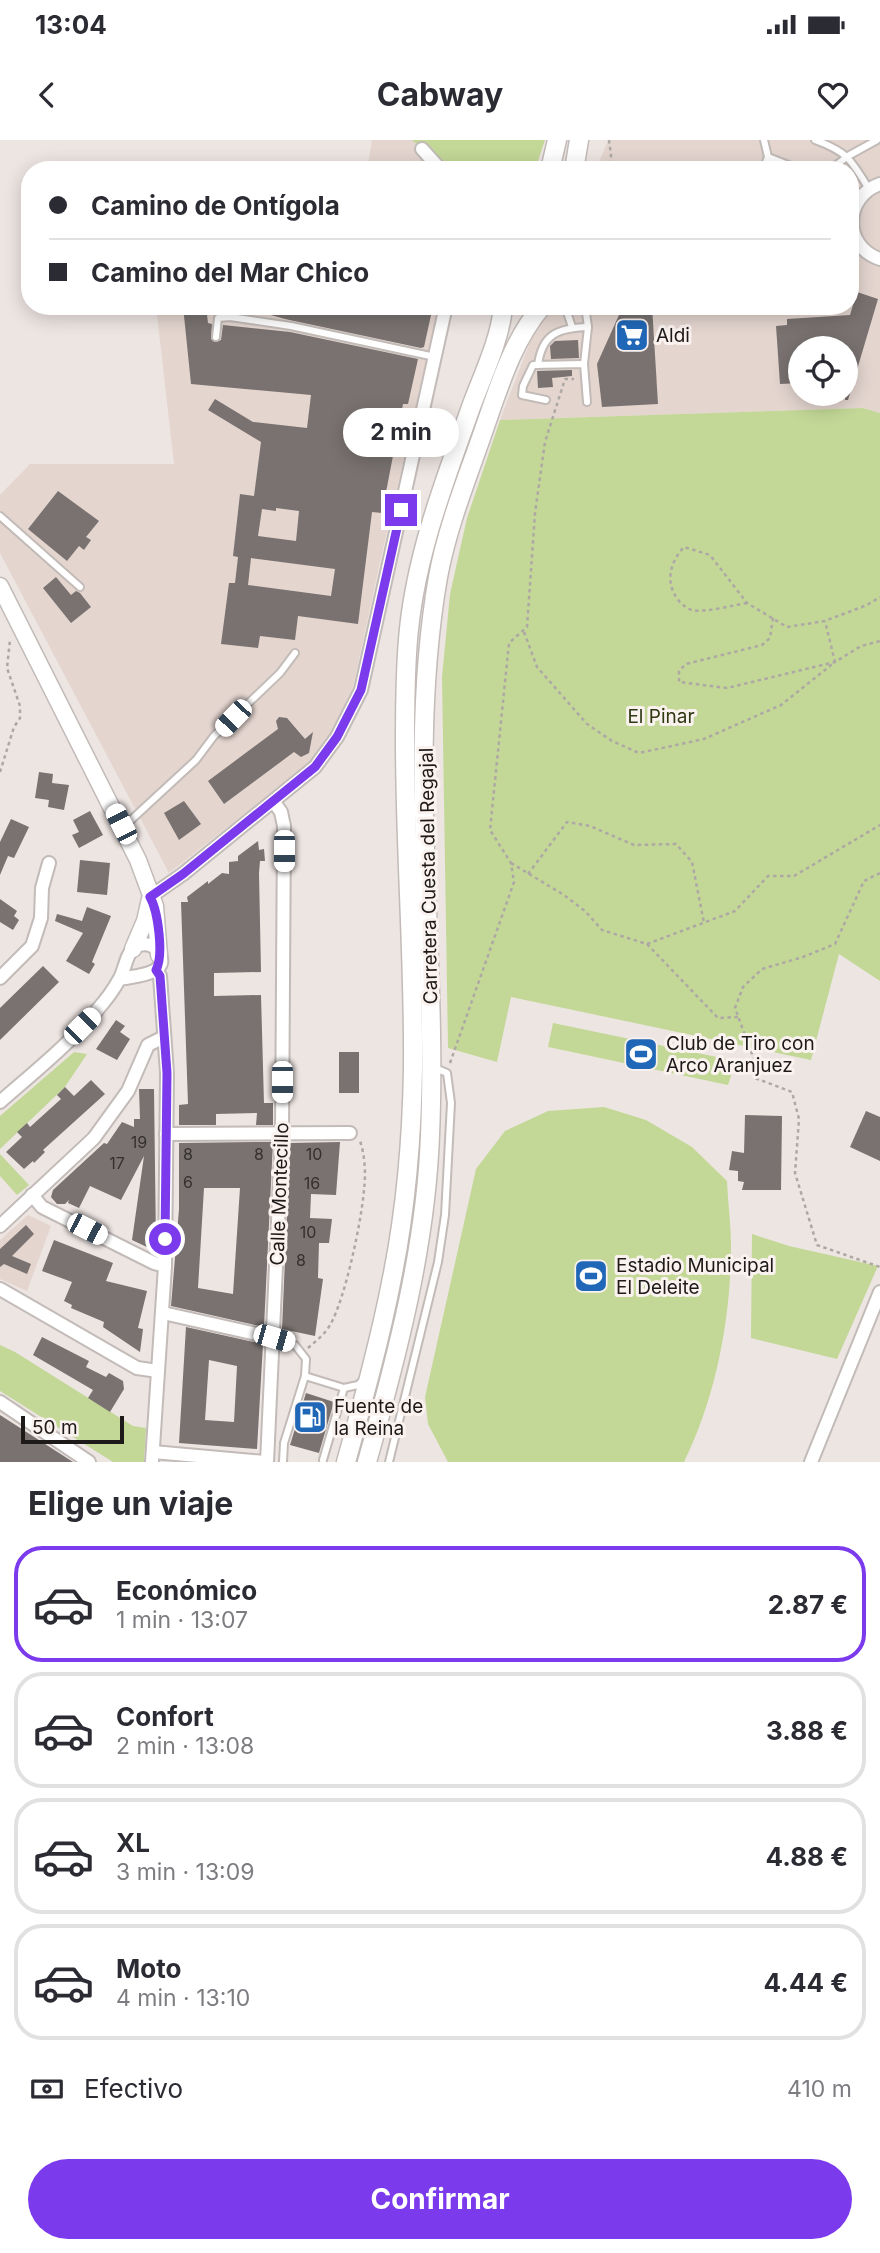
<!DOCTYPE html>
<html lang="es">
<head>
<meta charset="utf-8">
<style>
	:root { --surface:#fff; --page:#f2f2f3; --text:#2b2b33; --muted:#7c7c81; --line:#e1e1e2; --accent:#7c3aed }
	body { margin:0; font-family:Inter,sans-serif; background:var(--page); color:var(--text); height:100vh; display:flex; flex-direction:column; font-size:26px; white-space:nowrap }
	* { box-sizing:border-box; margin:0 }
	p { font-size:23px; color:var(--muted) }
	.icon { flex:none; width:38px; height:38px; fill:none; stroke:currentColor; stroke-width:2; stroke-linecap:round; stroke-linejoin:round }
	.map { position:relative; height:1322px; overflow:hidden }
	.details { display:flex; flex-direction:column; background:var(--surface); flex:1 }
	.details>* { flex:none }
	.hud { position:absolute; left:21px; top:21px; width:838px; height:154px; border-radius:28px; box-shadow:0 4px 18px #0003; display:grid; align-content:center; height:154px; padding:0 28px; background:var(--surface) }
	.buttons { position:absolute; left:788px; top:196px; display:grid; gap:14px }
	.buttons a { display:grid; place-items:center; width:70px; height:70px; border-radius:50%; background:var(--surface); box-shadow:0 4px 18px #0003; font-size:35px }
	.scale { position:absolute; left:21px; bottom:18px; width:103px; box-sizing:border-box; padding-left:7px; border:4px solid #1d1a19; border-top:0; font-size:19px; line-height:24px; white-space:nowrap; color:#1d1a19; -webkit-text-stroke:5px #faf2ef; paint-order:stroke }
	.end { position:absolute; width:32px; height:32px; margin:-16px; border:9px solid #7c3aed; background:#fff; box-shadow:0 0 0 4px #fff }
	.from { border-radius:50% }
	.bubble { position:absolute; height:49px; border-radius:24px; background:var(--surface); box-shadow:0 4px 18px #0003; font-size:23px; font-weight:700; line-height:49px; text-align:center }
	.car { position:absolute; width:21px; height:42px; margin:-21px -10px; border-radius:9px; box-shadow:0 0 5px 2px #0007; background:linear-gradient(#fff 24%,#345 0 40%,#fff 0 76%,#345 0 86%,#fff 0) }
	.hud b { display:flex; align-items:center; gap:24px; height:66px; font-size:26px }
	.hud b+b { border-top:2px solid var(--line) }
	.hud i { width:18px; height:18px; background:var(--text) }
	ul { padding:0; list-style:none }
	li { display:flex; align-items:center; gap:21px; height:116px; margin:0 14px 10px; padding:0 14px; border:4px solid var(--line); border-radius:28px }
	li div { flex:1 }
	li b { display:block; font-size:26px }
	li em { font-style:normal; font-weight:700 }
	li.active { border-color:var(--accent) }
	li>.icon { width:63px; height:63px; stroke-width:1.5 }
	h2 { padding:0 28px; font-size:32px; line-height:84px }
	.pay { display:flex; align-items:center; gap:18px; height:77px; padding:0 28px; font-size:26px }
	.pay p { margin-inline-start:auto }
	.action { display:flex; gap:14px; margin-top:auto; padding:14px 28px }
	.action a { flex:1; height:80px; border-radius:42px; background:var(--accent); color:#fff; font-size:28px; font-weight:700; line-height:80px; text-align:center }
	.status { display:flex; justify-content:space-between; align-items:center; height:49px; padding:0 35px; background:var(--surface); direction:ltr }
	.status svg { height:19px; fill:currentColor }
	header { display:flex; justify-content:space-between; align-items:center; height:91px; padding:0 28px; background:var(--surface); font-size:32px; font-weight:700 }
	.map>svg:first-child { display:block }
	.built { fill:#e4d5cf; fill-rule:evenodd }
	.green { fill:#c3d897 }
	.building { fill:#797270; fill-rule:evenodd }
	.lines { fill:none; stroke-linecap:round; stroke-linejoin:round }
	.service-casing { stroke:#c2bbb8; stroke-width:10 }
	.minor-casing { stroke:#c2bbb8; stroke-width:16 }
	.tertiary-casing { stroke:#c2bbb8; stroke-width:19 }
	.secondary-casing { stroke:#c2bbb8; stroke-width:21 }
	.path { stroke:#aea8a5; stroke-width:2.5; stroke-dasharray:3.5 3.5; stroke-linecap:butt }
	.service { stroke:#fff; stroke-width:6 }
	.minor { stroke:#fff; stroke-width:12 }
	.tertiary { stroke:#fff; stroke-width:16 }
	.secondary { stroke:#fff; stroke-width:18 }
	.route { stroke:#7c3aed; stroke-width:9 }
	.labels { text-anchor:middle; stroke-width:6; stroke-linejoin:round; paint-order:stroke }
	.number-label { font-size:16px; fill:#34302f }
	.poi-label { font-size:19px; fill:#1d1a19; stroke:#faf2ef; text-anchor:start }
	.park-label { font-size:19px; fill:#2f3912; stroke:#faf2ef }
	.street-label { font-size:19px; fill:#1d1a19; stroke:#faf2ef }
</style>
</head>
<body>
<div class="status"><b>13:04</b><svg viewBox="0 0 49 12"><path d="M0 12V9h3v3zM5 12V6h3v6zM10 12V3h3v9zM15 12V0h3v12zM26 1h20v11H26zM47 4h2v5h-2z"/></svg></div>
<header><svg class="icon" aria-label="back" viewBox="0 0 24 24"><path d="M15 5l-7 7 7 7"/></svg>Cabway<svg class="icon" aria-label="heart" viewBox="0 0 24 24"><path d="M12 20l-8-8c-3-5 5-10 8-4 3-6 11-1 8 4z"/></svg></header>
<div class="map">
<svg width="880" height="1322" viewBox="0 0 880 1322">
	<rect width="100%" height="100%" fill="#ede5e2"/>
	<g class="built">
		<polygon points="372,0 507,0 502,30 367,30"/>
		<path d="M608,0H880V273L863,268L500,280L544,166H850V30H596ZM800,208H845V254H800Z"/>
		<polygon points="156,166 440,166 382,413 353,547 331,594 313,620 169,733 0,413 0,355 30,324 174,324"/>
		<polygon points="28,1075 51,1086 27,1151 0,1139 0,1100"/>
	</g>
	<g class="green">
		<polygon points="412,0 545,0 535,30 451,30"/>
		<polygon points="863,268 880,273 880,841 839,814 811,920 511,857 497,922 448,908 442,537 450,454 467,378 500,280"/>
		<polygon points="553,883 736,921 728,945 548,907"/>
		<polygon points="74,912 87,914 65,947 0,1009 0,976"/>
		<path d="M604,967L646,980L692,1007L727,1041C728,1063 731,1085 731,1106C731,1178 716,1257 684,1322H448L428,1284L425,1257L476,1029L505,991L548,971Z"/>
		<polygon points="0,1014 29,1045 17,1055 0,1036"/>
		<polygon points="752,1094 789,1106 878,1126 837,1219 751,1198"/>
		<polygon points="0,1205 15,1212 133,1286 146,1288 144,1322 113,1322 0,1251"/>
	</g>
	<g class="building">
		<polygon points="857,152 878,159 848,260 845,260 845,208 800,208 800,243 780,244 776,186 787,185 787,179 850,175"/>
		<path d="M183,166H206L208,183L212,184L211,199L215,202L221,200L223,185L290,192L418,219L408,264H403L382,373L372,372L358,484L298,476L295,500L260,496L258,508L221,504L229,443H235L238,417L233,416L240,354L254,356L261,302L208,270L215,259L253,282L307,288L311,255L191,244ZM276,368L299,371L296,401L258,396L262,369L276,371ZM251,418L335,429L331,456L248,445Z"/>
		<polygon points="251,166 356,166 377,171 378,166 433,166 424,207 421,208 285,179 250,169"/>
		<polygon points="623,166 652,166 658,264 602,267 597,224"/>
		<polygon points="578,200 579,218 551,219 550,206 555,201"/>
		<polygon points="572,230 572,236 552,238 553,247 538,248 537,231"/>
		<polygon points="58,351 99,381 86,397 91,400 84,410 79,406 67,421 28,389"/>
		<polygon points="56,437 71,455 76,451 80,453 91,467 71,483 43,448"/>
		<polygon points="279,577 287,578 305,599 313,592 309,613 301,617 294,612 224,664 208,641 278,589 276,581"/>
		<polygon points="39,632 53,634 52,643 69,645 64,670 48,667 49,660 35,658"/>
		<polygon points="184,661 201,684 179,700 164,673"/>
		<polygon points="90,671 103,695 79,708 72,695 79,692 73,680"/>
		<polygon points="11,679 29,687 14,718 8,716 0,735 0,702"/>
		<polygon points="258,701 259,710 264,709 265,721 260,721 259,733 261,832 214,833 214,856 261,855 264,963 273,963 273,985 256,985 257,973 216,974 216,985 179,985 179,965 188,964 181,762 188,762 187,757 208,741 208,744 222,733 229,734 229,722 238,721 238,716"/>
		<polygon points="80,720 110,723 107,755 77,752"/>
		<polygon points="0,759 17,771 14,776 19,780 13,790 0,782"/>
		<polygon points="87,767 111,776 92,822 95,824 89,834 66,821 83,793 55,781 57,774 82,781"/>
		<polygon points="43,826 59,842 0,900 0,868"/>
		<polygon points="116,880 125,886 120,892 130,899 117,920 96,909"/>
		<rect x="339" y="912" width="20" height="41"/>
		<polygon points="91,940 105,954 43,1010 45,1012 34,1023 33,1021 24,1029 6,1012 22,997 17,992 27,983 30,987 61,959 57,955 65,947 74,956"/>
		<polygon points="139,949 154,949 156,1104 149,1108 132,1100 144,1016 121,1060 90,1046 79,1068 68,1063 69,1060 65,1064 57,1064 51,1057 53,1050 104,1003 107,1004 122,982 134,987 134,979 140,979"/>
		<polygon points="866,971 880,977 880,1021 850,1007"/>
		<polygon points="745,975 782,976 781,1050 742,1050 744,1042 738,1041 738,1031 729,1030 732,1011 744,1013"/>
		<path d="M256,1002H273L264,1187L171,1166L179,1069V1003ZM204,1048H240L233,1154L198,1148Z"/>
		<polygon points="340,1002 336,1055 311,1054 310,1078 332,1079 329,1103 319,1103 318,1138 323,1139 315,1196 282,1189 290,1003"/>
		<polygon points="26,1085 34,1094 12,1116 31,1124 27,1134 4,1124 0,1127 0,1109"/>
		<polygon points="54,1100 113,1123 106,1141 147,1151 138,1188 143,1189 140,1212 103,1187 104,1182 71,1168 72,1165 64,1161 72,1142 42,1131"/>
		<path d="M186,1187L263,1204L257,1309L179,1303ZM209,1220L237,1226L234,1282L205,1280Z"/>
		<polygon points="42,1197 89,1221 86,1227 106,1237 109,1233 123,1241 124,1249 110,1272 88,1258 93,1250 33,1215"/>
		<polygon points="306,1253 334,1262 319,1313 290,1305"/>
		<polygon points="0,1275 56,1311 73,1322 0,1322"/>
	</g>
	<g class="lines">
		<g class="service-casing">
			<g id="service">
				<polyline points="764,0 768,17 801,30"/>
				<path d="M815,0C848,12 851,20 869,49"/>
				<polyline points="763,30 768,17"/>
				<polyline points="830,30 848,16 877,0"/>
				<polyline points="565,166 572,187"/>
				<polyline points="216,197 218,178 230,177 291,186 435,217"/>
				<polyline points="584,224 588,187 585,166"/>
				<path d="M538,225C542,194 558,188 588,187"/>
				<polyline points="546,260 522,255 523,246 533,225 584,224 587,262"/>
				<polyline points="0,376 80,447"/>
				<polyline points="121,684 131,680 196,620 214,596 280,533 295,513"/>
				<polyline points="274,1198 295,1205 306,1219 305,1236 284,1303 283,1322"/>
				<polyline points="305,1236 344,1248 323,1320"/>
				<polyline points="344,1248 358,1245 363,1240"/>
				<polyline points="389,1322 438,1122 445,1075 451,963 447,933 433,927"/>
			</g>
		</g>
		<g class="minor-casing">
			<g id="minor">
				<polyline points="422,9 441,30"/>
				<path d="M880,44C843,57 843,107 880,119"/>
				<polyline points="150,757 183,734 315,627 337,597 361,550 446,166"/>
				<polyline points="0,838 32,806 41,778 42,748 49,723"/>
				<path d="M0,962C33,933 70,904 98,869C106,860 114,849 120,838C125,829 126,815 133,809C140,802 151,803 157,810C175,835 132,836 120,839"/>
				<polyline points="166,994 350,993"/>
				<polyline points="32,1055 42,1067 154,1123 165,1126"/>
				<polyline points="0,1086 94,998 128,951 148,905 164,897"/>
				<polyline points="0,1149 137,1228 158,1231"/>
				<polyline points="163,1173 274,1198"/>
				<polyline points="0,1262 89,1322"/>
				<polyline points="153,1312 265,1322"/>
				<polyline points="152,1322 165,1126 167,933 160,836 156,830"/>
				<polyline points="267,1322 282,995 284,686 281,672 274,662"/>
				<polyline points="811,1322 880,1152"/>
			</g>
		</g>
		<g class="tertiary-casing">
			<g id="tertiary">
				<polyline points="0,446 138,720 155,766 159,815"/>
				<polyline points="133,809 145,781 150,759"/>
			</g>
		</g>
		<g class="secondary-casing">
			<g id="secondary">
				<polyline points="550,30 557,0"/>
				<polyline points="574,30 579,0"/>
				<path d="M346,1322C363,1261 380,1200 392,1138C406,1069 412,997 413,927C414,818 405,710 405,601C405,564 405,526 409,489C417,412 445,340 471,267C482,237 501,198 503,166"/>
				<path d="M367,1322C397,1216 426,1106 430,995C438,810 406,621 438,437C447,388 466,341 482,295C498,250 511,203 542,166"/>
			</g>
		</g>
		<g class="path">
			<polyline points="609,0 611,15 610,30"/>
			<path d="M747,463C733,465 706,473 692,470C687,469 683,465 679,461C665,444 669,423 684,407L710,415L747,463L787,487L825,481L867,465L880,457"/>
			<polyline points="773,478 770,498 762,505 686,524 679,531 679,542 727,548 835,522 861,506 880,501"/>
			<polyline points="524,492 537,527 587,584 612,601 639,613 704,599 781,565 835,522 825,481"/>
			<polyline points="0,632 14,587 20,578 20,566 7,528 10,500"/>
			<polyline points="511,723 564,755 585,771 602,790 647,804 735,771 768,736 794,736 880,685"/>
			<polyline points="880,733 864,741 835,804 803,817 762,829 743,847 735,868 752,914 755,938 792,952 799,979 795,1033 817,1105 880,1127"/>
			<polyline points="528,734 567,682 590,686 634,705 676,704 692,722 704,783"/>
			<polyline points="647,804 718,878 738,877"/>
			<polyline points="450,923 514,742 511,723 490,690 509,503 527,487 535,373 545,302 565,239 574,239"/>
			<path d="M308,1208C316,1201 325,1194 330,1185C345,1160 362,1079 364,1049C366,1035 365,1015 360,1001"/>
		</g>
		<use href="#service" class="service"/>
		<use href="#minor" class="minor"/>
		<use href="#tertiary" class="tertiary"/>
		<use href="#secondary" class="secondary"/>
	</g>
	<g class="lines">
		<path class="route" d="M165,1099L167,933L160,836L156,830C164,815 158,771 150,757L183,734L315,627L337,597L361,550L401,370"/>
	</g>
	<defs>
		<g id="supermarket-square" transform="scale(1.75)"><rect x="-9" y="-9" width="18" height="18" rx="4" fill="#2067b7" stroke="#faf2ef"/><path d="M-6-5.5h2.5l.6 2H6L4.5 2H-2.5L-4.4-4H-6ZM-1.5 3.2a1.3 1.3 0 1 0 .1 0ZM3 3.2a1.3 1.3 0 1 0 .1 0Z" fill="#fff"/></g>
		<g id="stadium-square" transform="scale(1.75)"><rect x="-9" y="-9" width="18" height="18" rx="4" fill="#2067b7" stroke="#faf2ef"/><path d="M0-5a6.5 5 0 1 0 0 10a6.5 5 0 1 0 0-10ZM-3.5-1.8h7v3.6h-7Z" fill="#fff"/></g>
		<g id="fuel-square" transform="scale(1.75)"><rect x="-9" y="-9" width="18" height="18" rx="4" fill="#2067b7" stroke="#faf2ef"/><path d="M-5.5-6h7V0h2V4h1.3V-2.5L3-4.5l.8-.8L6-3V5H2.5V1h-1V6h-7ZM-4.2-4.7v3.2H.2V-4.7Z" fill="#fff"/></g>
	</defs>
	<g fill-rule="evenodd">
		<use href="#supermarket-square" x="632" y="195"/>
		<use href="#stadium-square" x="641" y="914"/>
		<use href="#stadium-square" x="591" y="1136"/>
		<use href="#fuel-square" x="310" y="1277"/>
	</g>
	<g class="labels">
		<g class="number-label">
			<text x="139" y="1008">19</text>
			<text x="188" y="1020">8</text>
			<text x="259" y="1020">8</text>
			<text x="314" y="1020">10</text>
			<text x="117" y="1029">17</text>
			<text x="188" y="1048">6</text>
			<text x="312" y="1049">16</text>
			<text x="308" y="1098">10</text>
			<text x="301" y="1126">8</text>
		</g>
		<g class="poi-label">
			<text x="656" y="202">Aldi</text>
			<text x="666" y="910">Club de Tiro con<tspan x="666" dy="22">Arco Aranjuez</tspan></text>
			<text x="616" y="1132">Estadio Municipal<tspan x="616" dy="22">El Deleite</tspan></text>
			<text x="334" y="1273">Fuente de<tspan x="334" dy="22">la Reina</tspan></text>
		</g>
		<g class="park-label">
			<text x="661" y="583">El Pinar</text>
		</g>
		<g class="street-label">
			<text transform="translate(428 736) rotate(-91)" y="7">Carretera Cuesta del Regajal</text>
			<text transform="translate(279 1054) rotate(-88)" y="7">Calle Montecillo</text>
		</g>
	</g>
</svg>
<div class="buttons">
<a><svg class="icon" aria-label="locate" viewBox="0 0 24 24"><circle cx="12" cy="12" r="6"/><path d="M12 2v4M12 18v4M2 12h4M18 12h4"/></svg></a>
</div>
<div class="scale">50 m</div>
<i class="end from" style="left:165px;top:1099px"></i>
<i class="end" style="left:401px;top:370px"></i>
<div class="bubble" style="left:343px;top:268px;width:116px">2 min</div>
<i class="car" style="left:233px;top:578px;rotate:224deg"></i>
<i class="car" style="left:121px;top:684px;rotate:333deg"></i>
<i class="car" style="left:284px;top:711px;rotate:180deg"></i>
<i class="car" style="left:82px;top:886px;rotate:45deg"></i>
<i class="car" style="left:282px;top:942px;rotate:180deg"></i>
<i class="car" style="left:87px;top:1089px;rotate:117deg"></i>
<i class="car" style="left:274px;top:1198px;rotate:106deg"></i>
<div class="hud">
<b><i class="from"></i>Camino de Ontígola</b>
<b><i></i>Camino del Mar Chico</b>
</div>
</div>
<section class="details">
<h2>Elige un viaje</h2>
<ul>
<li class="active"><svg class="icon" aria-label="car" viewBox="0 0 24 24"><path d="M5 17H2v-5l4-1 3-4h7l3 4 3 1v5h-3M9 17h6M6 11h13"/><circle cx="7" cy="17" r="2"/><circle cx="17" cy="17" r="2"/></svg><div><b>Económico</b><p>1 min · 13:07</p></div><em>2.87 €</em></li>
<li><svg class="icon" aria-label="car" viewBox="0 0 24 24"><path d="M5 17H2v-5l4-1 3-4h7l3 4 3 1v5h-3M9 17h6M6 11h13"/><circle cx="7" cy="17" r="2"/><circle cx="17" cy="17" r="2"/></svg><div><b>Confort</b><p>2 min · 13:08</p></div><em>3.88 €</em></li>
<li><svg class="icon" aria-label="car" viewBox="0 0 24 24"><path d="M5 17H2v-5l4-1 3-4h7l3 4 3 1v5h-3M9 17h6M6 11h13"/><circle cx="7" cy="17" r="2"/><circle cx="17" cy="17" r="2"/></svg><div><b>XL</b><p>3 min · 13:09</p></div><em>4.88 €</em></li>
<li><svg class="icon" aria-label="car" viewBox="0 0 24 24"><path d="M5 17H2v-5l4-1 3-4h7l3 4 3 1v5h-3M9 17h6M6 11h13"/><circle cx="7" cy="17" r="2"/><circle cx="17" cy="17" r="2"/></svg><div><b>Moto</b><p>4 min · 13:10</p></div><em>4.44 €</em></li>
</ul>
<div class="pay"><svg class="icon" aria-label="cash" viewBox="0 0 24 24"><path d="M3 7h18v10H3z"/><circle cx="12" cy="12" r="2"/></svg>Efectivo<p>410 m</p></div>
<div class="action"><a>Confirmar</a></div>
</section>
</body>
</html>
